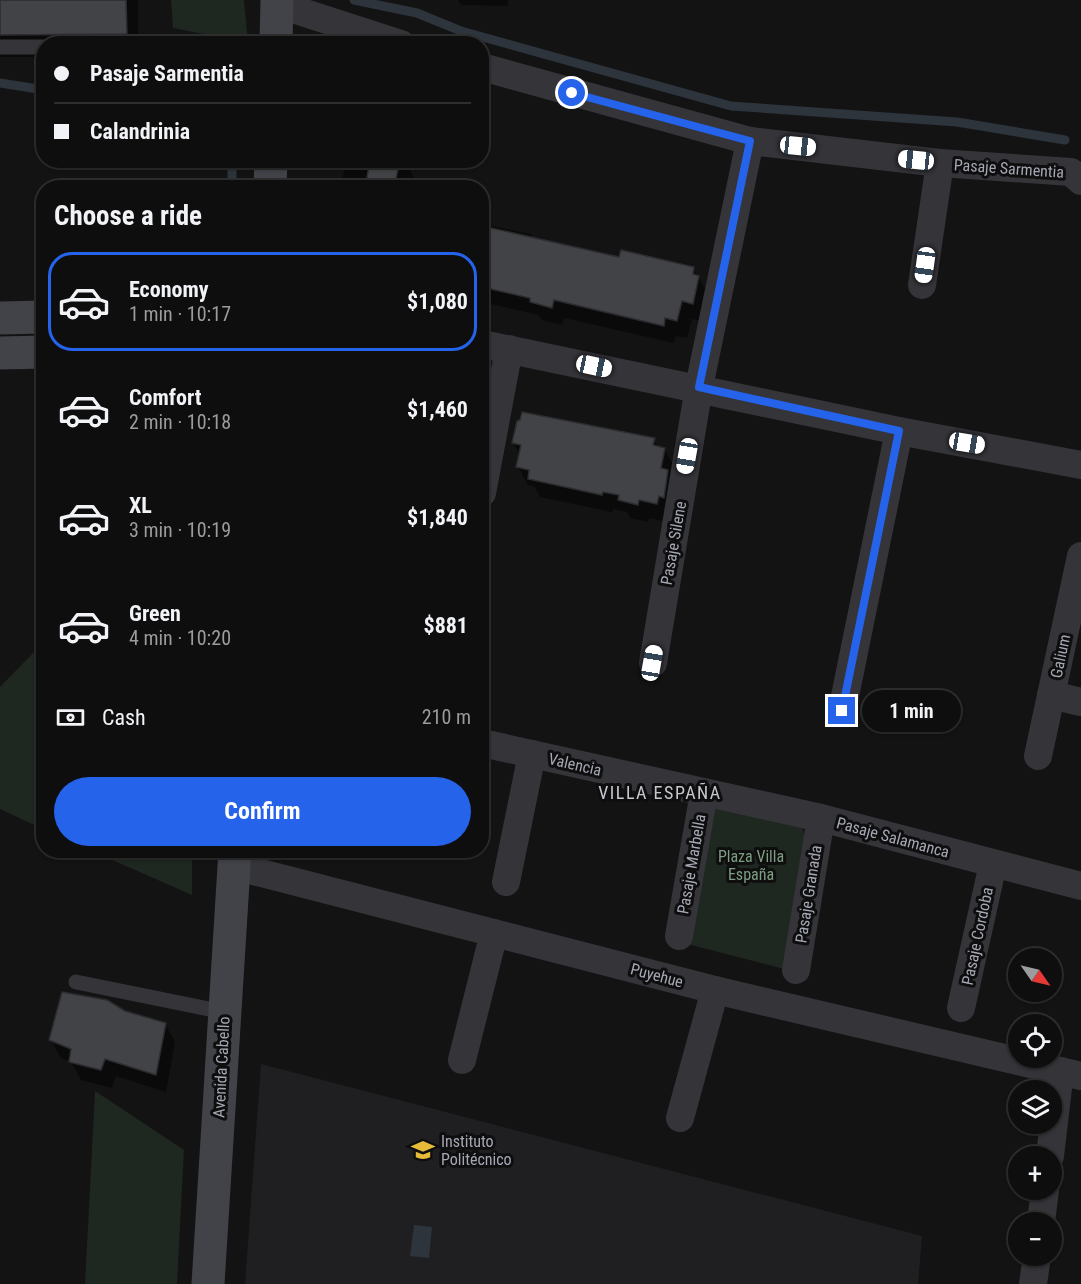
<!DOCTYPE html>
<html lang="en">
<head>
<meta charset="utf-8">
<style>
	:root { --surface:#0e0e0f; --page:#171718; --text:#f1f3f6; --muted:#9b9c9e; --line:#2e2e2f; --accent:#2563eb }
	body { margin:0; font-family:"Roboto Condensed",sans-serif; background:var(--page); color:var(--text); height:100vh; display:flex; flex-direction:column; font-size:22px; white-space:nowrap }
	* { box-sizing:border-box; margin:0 }
	p { font-size:20px; color:var(--muted) }
	.icon { flex:none; width:33px; height:33px; fill:none; stroke:currentColor; stroke-width:2; stroke-linecap:round; stroke-linejoin:round }
	.map { position:relative; flex:1; overflow:hidden }
	.drawer { position:absolute; left:36px; top:180px; width:453px; height:678px; display:flex; flex-direction:column; background:var(--surface); border-radius:24px; box-shadow:0 2px 4px #0004,0 0 0 2px var(--line) }
	.drawer>* { flex:none }
	.banner { position:absolute; left:36px; top:36px; width:453px; height:132px; border-radius:24px; box-shadow:0 2px 4px #0004,0 0 0 2px var(--line); display:grid; align-content:center; height:132px; padding:0 18px; background:var(--surface) }
	.needle { width:39px; rotate:124deg }
	.controls { position:absolute; left:1008px; top:948px; display:grid; gap:12px }
	.controls a { display:grid; place-items:center; width:54px; height:54px; border-radius:50%; background:var(--surface); box-shadow:0 2px 4px #0004,0 0 0 2px var(--line); font-size:30px }
	.end { position:absolute; width:27px; height:27px; margin:-14px; border:8px solid #2563eb; background:#fff; box-shadow:0 0 0 3px #fff }
	.from { border-radius:50% }
	.bubble { position:absolute; height:42px; border-radius:21px; background:var(--surface); box-shadow:0 2px 4px #0004,0 0 0 2px var(--line); font-size:20px; font-weight:700; line-height:42px; text-align:center }
	.car { position:absolute; width:18px; height:36px; margin:-18px -9px; border-radius:8px; box-shadow:0 0 4px 2px #0007; background:linear-gradient(#fff 24%,#345 0 40%,#fff 0 76%,#345 0 86%,#fff 0) }
	.banner b { display:flex; align-items:center; gap:21px; height:57px; font-size:22px }
	.banner b+b { border-top:2px solid var(--line) }
	.banner i { width:15px; height:15px; background:var(--text) }
	ul { padding:0; list-style:none }
	li { display:flex; align-items:center; gap:18px; height:99px; margin:0 12px 9px; padding:0 6px; border:3px solid transparent; border-radius:24px }
	li div { flex:1 }
	li b { display:block; font-size:22px }
	li em { font-style:normal; font-weight:700 }
	li.on { border-color:var(--accent) }
	li>.icon { width:54px; height:54px; stroke-width:1.5 }
	h2 { padding:0 18px; font-size:27px; line-height:72px }
	.pay { display:flex; align-items:center; gap:15px; height:66px; padding:0 18px; font-size:22px }
	.pay p { margin-inline-start:auto }
	.action { display:flex; gap:12px; margin-top:auto; padding:12px 18px }
	.action a { flex:1; height:69px; border-radius:36px; background:var(--accent); color:#fff; font-size:24px; font-weight:700; line-height:69px; text-align:center }
	.map>svg:first-child { display:block }
	.built { fill:#1f1f21 }
	.green { fill:#1f2721 }
	.water { fill:#2d343c }
	.shadow { fill:#0007 }
	.lines { fill:none; stroke-linecap:round; stroke-linejoin:round }
	.stream { stroke:#2d343c; stroke-width:9 }
	.building { fill:#424347; stroke:#2d2d30; stroke-width:1.5 }
	.lane { stroke:#343439; stroke-width:15 }
	.street { stroke:#343439; stroke-width:28 }
	.secondary { stroke:#424349; stroke-width:33 }
	.route { stroke:#2563eb; stroke-width:8 }
	.labels { text-anchor:middle; stroke-width:6; stroke-linejoin:round; paint-order:stroke }
	.street-label { font-size:16px; fill:#a5a8b4; stroke:#0e0e0f }
	.park-label { font-size:16px; fill:#7d9e82; stroke:#0e0e0f }
	.poi-label { font-size:16px; fill:#a5a8b4; stroke:#0e0e0f; text-anchor:start }
	.neighbourhood-label { font-size:18px; letter-spacing:1.5px; fill:#c6c8d0; stroke:#0e0e0f }
</style>
</head>
<body>
<div class="map">
<svg width="1081" height="1284" viewBox="0 0 1081 1284">
	<rect width="100%" height="100%" fill="#131314"/>
	<polygon class="built" points="261,1064 922,1236 918,1284 245,1284"/>
	<g class="green">
		<polygon points="171,0 244,0 248,43 173,28"/>
		<polygon points="39,647 44,647 43,829 0,809 0,687"/>
		<polygon points="712,807 801,822 806,842 784,969 687,944"/>
		<polygon points="92,851 192,851 192,895"/>
		<polygon points="95,1091 184,1150 177,1284 85,1284"/>
	</g>
	<polygon class="water" points="414,1225 432,1227 429,1258 410,1256"/>
	<g class="shadow">
		<polygon points="0,0 138,0 138,44 44,44 44,57 0,57"/>
		<polygon points="458,0 508,0 508,6 461,5"/>
		<polygon points="347,160 405,160 416,182 415,188 340,188"/>
		<polygon points="482,224 531,234 534,239 620,259 693,268 709,295 703,321 692,319 687,338 675,336 674,343 564,318 562,325 542,320 539,315 491,304 489,300 482,299"/>
		<polygon points="654,440 659,448 664,449 675,468 667,522 649,518 648,522 630,518 627,512 613,509 612,512 540,497 534,486 528,485 518,467 520,455 513,443"/>
		<polygon points="125,1012 165,1024 175,1042 166,1092 116,1076 112,1088 81,1080 71,1062 61,1058 51,1040"/>
	</g>
	<g class="lines">
		<g class="stream">
			<polyline points="354,0 417,13 461,31 731,106 957,122 1065,140"/>
			<polyline points="0,83 44,90"/>
			<polyline points="232,160 232,188"/>
		</g>
	</g>
	<g class="building">
		<polygon points="0,0 126,0 127,34 0,35"/>
		<polygon points="370,160 400,160 394,188 366,183"/>
		<polygon points="482,226 619,257 621,250 694,267 693,274 699,276 693,304 682,301 677,321 665,318 664,326 554,300 552,308 530,302 530,298 482,287"/>
		<polygon points="522,412 655,438 653,445 665,448 661,468 668,470 664,498 659,496 657,504 639,500 638,505 618,500 619,495 603,492 602,495 528,479 529,470 516,467 521,445 512,443 517,421 520,420"/>
		<polygon points="62,992 107,1000 125,1011 166,1023 156,1075 105,1059 101,1070 69,1062 71,1049 49,1040"/>
	</g>
	<g class="lines">
		<g class="lane">
			<polyline points="0,47 44,47"/>
			<polyline points="76,982 224,1012"/>
		</g>
		<g class="street">
			<polyline points="277,4 401,44"/>
			<polyline points="482,67 750,141 940,163 1071,172 1081,181"/>
			<polyline points="922,285 940,163"/>
			<polyline points="482,344 899,431 1081,465"/>
			<polyline points="482,493 509,349"/>
			<polyline points="653,663 699,387 750,141"/>
			<polyline points="1051,695 1081,702"/>
			<polyline points="842,711 899,431"/>
			<polyline points="482,743 821,818 1081,886"/>
			<polyline points="1038,756 1081,556"/>
			<polyline points="234,866 715,990 1081,1076"/>
			<polyline points="506,882 532,754"/>
			<polyline points="679,936 704,793"/>
			<polyline points="796,970 821,818"/>
			<polyline points="961,1008 993,864"/>
			<polyline points="462,1060 494,933"/>
			<polyline points="680,1118 715,990"/>
			<polyline points="1050,1156 1060,1071"/>
			<polyline points="1041,1222 1045,1190"/>
			<polyline points="1033,1284 1037,1256"/>
		</g>
		<g class="secondary">
			<polyline points="276,44 277,0"/>
			<polyline points="270,188 271,160"/>
			<polyline points="0,318 44,317"/>
			<polyline points="0,353 44,352"/>
			<polyline points="208,1284 235,850"/>
		</g>
	</g>
	<g class="lines">
		<polyline class="route" points="572,93 750,141 699,387 899,431 842,711"/>
	</g>
	<defs>
		<g id="school-bare" transform="scale(1.8)"><path d="M0-5L7-2L0 1L-7-2ZM-4 1L0 2.5L4 1V4Q0 6-4 4Z" fill="#e6bb39" stroke="#0e0e0f" stroke-width="2.5" paint-order="stroke"/></g>
	</defs>
	<g fill-rule="evenodd">
		<use href="#school-bare" x="423" y="1150"/>
	</g>
	<g class="labels">
		<g class="street-label">
			<text transform="translate(1009 168) rotate(4)" y="6">Pasaje Sarmentia</text>
			<text transform="translate(673 543) rotate(-80)" y="6">Pasaje Silene</text>
			<text transform="translate(1060 656) rotate(-78)" y="6">Galium</text>
			<text transform="translate(575 764) rotate(13)" y="6">Valencia</text>
			<text transform="translate(893 837) rotate(15)" y="6">Pasaje Salamanca</text>
			<text transform="translate(691 864) rotate(-80)" y="6">Pasaje Marbella</text>
			<text transform="translate(808 894) rotate(-81)" y="6">Pasaje Granada</text>
			<text transform="translate(977 936) rotate(-78)" y="6">Pasaje Cordoba</text>
			<text transform="translate(657 975) rotate(15)" y="6">Puyehue</text>
			<text transform="translate(221 1067) rotate(-87)" y="6">Avenida Cabello</text>
		</g>
		<g class="park-label">
			<text x="751" y="862">Plaza Villa<tspan x="751" dy="18">España</tspan></text>
		</g>
		<g class="poi-label">
			<text x="441" y="1147">Instituto<tspan x="441" dy="18">Politécnico</tspan></text>
		</g>
		<g class="neighbourhood-label">
			<text x="660" y="799">VILLA ESPAÑA</text>
		</g>
	</g>
</svg>
<div class="controls">
<a><svg class="needle" viewBox="-14 -14 28 28"><path d="M0-13l5 13h-10z" fill="#e53935"/><path d="M0 13l5-13h-10z" fill="#9b9c9e"/></svg></a>
<a><svg class="icon" aria-label="locate" viewBox="0 0 24 24"><circle cx="12" cy="12" r="6"/><path d="M12 2v4M12 18v4M2 12h4M18 12h4"/></svg></a>
<a><svg class="icon" aria-label="layers" viewBox="0 0 24 24"><path d="M12 4l9 5-9 5-9-5zM3 14l9 5 9-5"/></svg></a>
<a>+</a>
<a>−</a>
</div>
<i class="end from" style="left:572px;top:93px"></i>
<i class="end" style="left:842px;top:711px"></i>
<div class="bubble" style="left:862px;top:690px;width:99px">1 min</div>
<i class="car" style="left:798px;top:146px;rotate:96deg"></i>
<i class="car" style="left:916px;top:160px;rotate:276deg"></i>
<i class="car" style="left:925px;top:265px;rotate:188deg"></i>
<i class="car" style="left:594px;top:366px;rotate:102deg"></i>
<i class="car" style="left:967px;top:443px;rotate:100deg"></i>
<i class="car" style="left:687px;top:456px;rotate:190deg"></i>
<i class="car" style="left:652px;top:663px;rotate:10deg"></i>
<div class="banner">
<b><i class="from"></i>Pasaje Sarmentia</b>
<b><i></i>Calandrinia</b>
</div>
<section class="drawer">
<h2>Choose a ride</h2>
<ul>
<li class="on"><svg class="icon" aria-label="car" viewBox="0 0 24 24"><path d="M5 17H2v-5l4-1 3-4h7l3 4 3 1v5h-3M9 17h6M6 11h13"/><circle cx="7" cy="17" r="2"/><circle cx="17" cy="17" r="2"/></svg><div><b>Economy</b><p>1 min · 10:17</p></div><em>$1,080</em></li>
<li><svg class="icon" aria-label="car" viewBox="0 0 24 24"><path d="M5 17H2v-5l4-1 3-4h7l3 4 3 1v5h-3M9 17h6M6 11h13"/><circle cx="7" cy="17" r="2"/><circle cx="17" cy="17" r="2"/></svg><div><b>Comfort</b><p>2 min · 10:18</p></div><em>$1,460</em></li>
<li><svg class="icon" aria-label="car" viewBox="0 0 24 24"><path d="M5 17H2v-5l4-1 3-4h7l3 4 3 1v5h-3M9 17h6M6 11h13"/><circle cx="7" cy="17" r="2"/><circle cx="17" cy="17" r="2"/></svg><div><b>XL</b><p>3 min · 10:19</p></div><em>$1,840</em></li>
<li><svg class="icon" aria-label="car" viewBox="0 0 24 24"><path d="M5 17H2v-5l4-1 3-4h7l3 4 3 1v5h-3M9 17h6M6 11h13"/><circle cx="7" cy="17" r="2"/><circle cx="17" cy="17" r="2"/></svg><div><b>Green</b><p>4 min · 10:20</p></div><em>$881</em></li>
</ul>
<div class="pay"><svg class="icon" aria-label="cash" viewBox="0 0 24 24"><path d="M3 7h18v10H3z"/><circle cx="12" cy="12" r="2"/></svg>Cash<p>210 m</p></div>
<div class="action"><a>Confirm</a></div>
</section>
</div>
</body>
</html>
